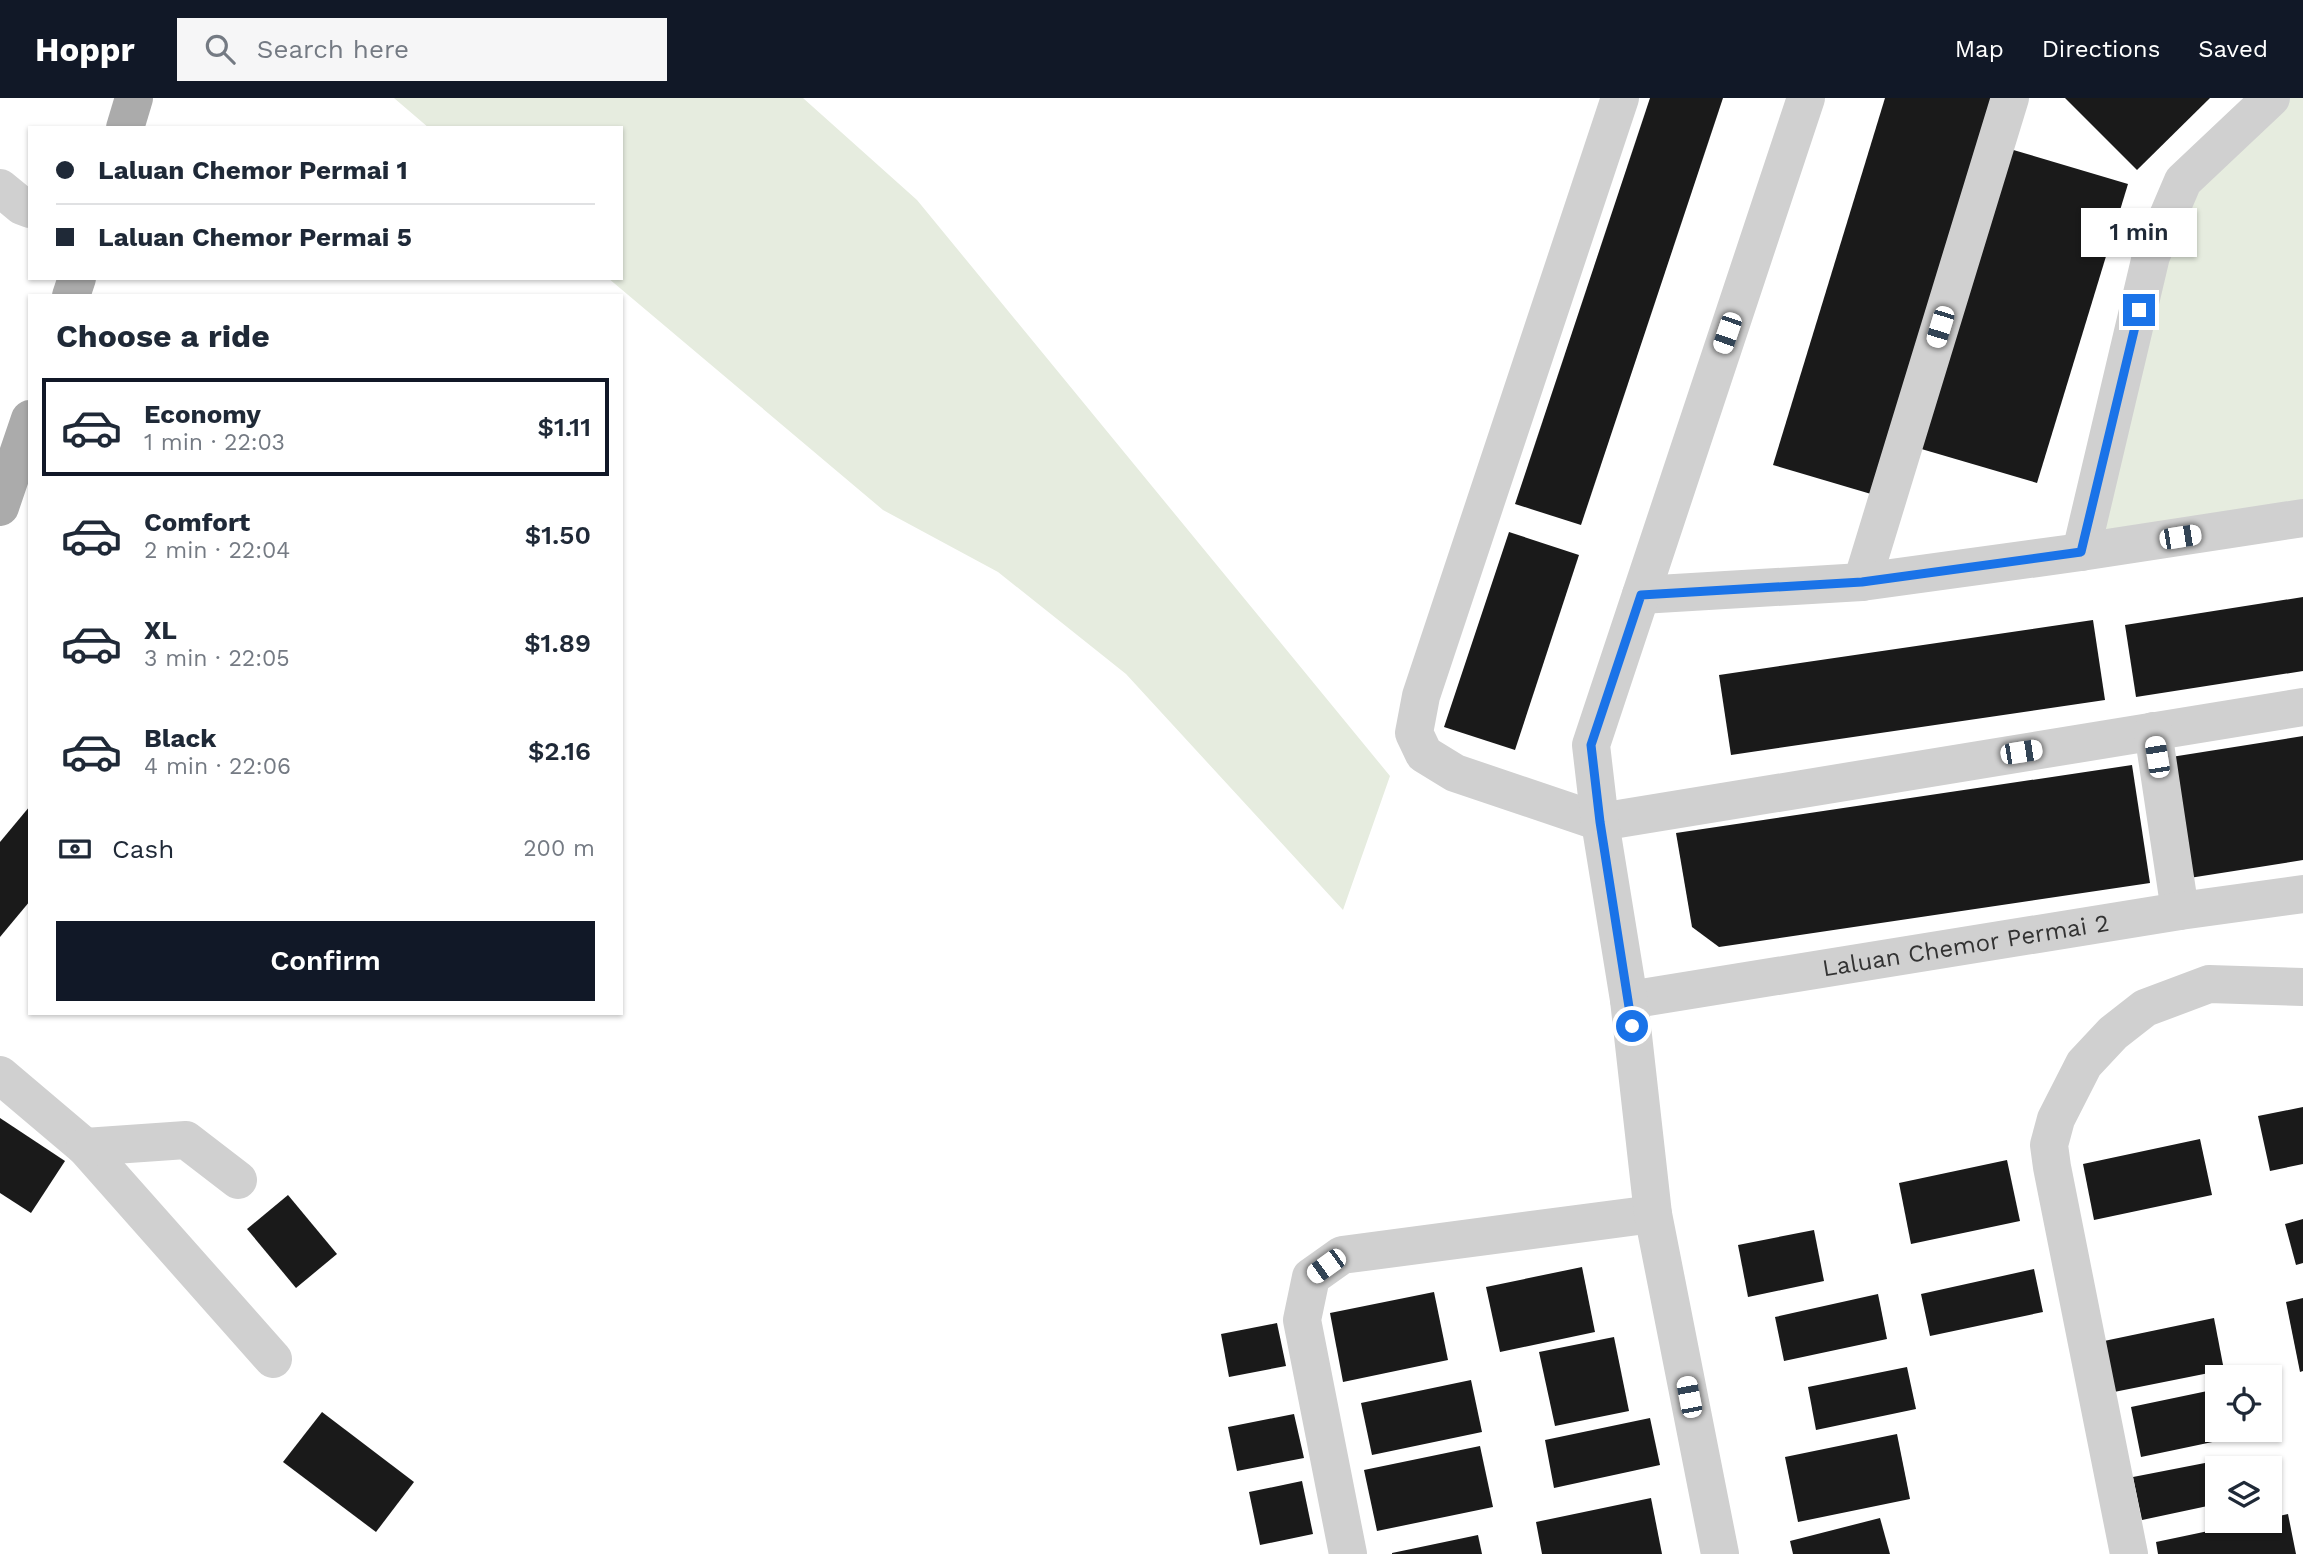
<!DOCTYPE html>
<html lang="en">
<head>
<meta charset="utf-8">
<style>
	:root { --surface:#fff; --page:#f6f6f7; --text:#1f2937; --muted:#747a83; --line:#e0e1e3; --accent:#111827 }
	body { margin:0; font-family:"Work Sans",sans-serif; background:var(--page); color:var(--text); height:100vh; display:flex; flex-direction:column; font-size:26px; white-space:nowrap }
	* { box-sizing:border-box; margin:0 }
	p { font-size:23px; color:var(--muted) }
	.icon { flex:none; width:38px; height:38px; fill:none; stroke:currentColor; stroke-width:2; stroke-linecap:round; stroke-linejoin:round }
	.map { position:relative; flex:1; overflow:hidden }
	.details { position:absolute; left:28px; top:196px; width:595px; height:721px; display:flex; flex-direction:column; background:var(--surface); border-radius:0px; box-shadow:0 2px 5px #0004 }
	.details>* { flex:none }
	.guide { position:absolute; left:28px; top:28px; width:595px; height:154px; border-radius:0px; box-shadow:0 2px 5px #0004; display:grid; align-content:center; height:154px; padding:0 28px; background:var(--surface) }
	.buttons { position:absolute; left:2205px; top:1267px; display:grid; gap:14px }
	.buttons a { display:grid; place-items:center; width:77px; height:77px; border-radius:0px; background:var(--surface); box-shadow:0 2px 5px #0004; font-size:35px }
	.end { position:absolute; width:32px; height:32px; margin:-16px; border:9px solid #1a73e8; background:#fff; box-shadow:0 0 0 4px #fff }
	.from { border-radius:50% }
	.bubble { position:absolute; height:49px; border-radius:0px; background:var(--surface); box-shadow:0 2px 5px #0004; font-size:23px; font-weight:600; line-height:49px; text-align:center }
	.car { position:absolute; width:21px; height:42px; margin:-21px -10px; border-radius:9px; box-shadow:0 0 5px 2px #0007; background:linear-gradient(#fff 24%,#345 0 40%,#fff 0 76%,#345 0 86%,#fff 0) }
	.guide b { display:flex; align-items:center; gap:24px; height:66px; font-size:26px }
	.guide b+b { border-top:2px solid var(--line) }
	.guide i { width:18px; height:18px; background:var(--text) }
	ul { padding:0; list-style:none }
	li { display:flex; align-items:center; gap:21px; height:98px; margin:0 14px 10px; padding:0 14px; border:4px solid transparent; border-radius:0px }
	li div { flex:1 }
	li b { display:block; font-size:26px }
	li em { font-style:normal; font-weight:600 }
	li.current { border-color:var(--accent) }
	li>.icon { width:63px; height:63px; stroke-width:1.5 }
	h2 { padding:0 28px; font-size:32px; line-height:84px }
	.pay { display:flex; align-items:center; gap:18px; height:77px; padding:0 28px; font-size:26px }
	.pay p { margin-inline-start:auto }
	.button { display:flex; gap:14px; margin-top:auto; padding:14px 28px }
	.button a { flex:1; height:80px; border-radius:0px; background:var(--accent); color:#fff; font-size:28px; font-weight:600; line-height:80px; text-align:center }
	header { display:flex; align-items:center; gap:42px; box-sizing:border-box; height:98px; padding:0 35px; background:var(--accent); color:#fff }
	header strong { font-size:33px }
	nav { display:flex; gap:38px; margin-inline-start:auto; font-size:24px }
	.search { width:490px; height:63px; background:var(--page); display:flex; align-items:center; gap:18px; box-sizing:border-box; padding:0 24px; border-radius:0px; color:var(--muted); font-size:26px }
	.map>svg:first-child { display:block }
	.green { fill:#e6ecdf }
	.building { fill:#1a1a1a }
	.lines { fill:none; stroke-linecap:round; stroke-linejoin:round }
	.minor { stroke:#d0d0d0; stroke-width:38 }
	.major { stroke:#ababab; stroke-width:38 }
	.route { stroke:#1a73e8; stroke-width:9 }
	.labels { text-anchor:middle; stroke-width:7; stroke-linejoin:round; paint-order:stroke }
	.street-label { font-size:24px; fill:#333; stroke:#fff }
</style>
</head>
<body>
<header>
<strong>Hoppr</strong>
<div class="search"><svg class="icon" aria-label="search" viewBox="0 0 24 24"><circle cx="10" cy="10" r="6"/><path d="M15 15l6 6"/></svg>Search here</div>
<nav><a>Map</a><a>Directions</a><a>Saved</a></nav>
</header>
<div class="map">
<svg width="2303" height="1456" viewBox="0 0 2303 1456">
	<rect width="100%" height="100%" fill="#fff"/>
	<g class="green">
		<polygon points="394,0 803,0 917,102 1390,678 1343,812 1126,576 998,474 883,412 608,180 621,180 621,30 429,30"/>
		<polygon points="2272,0 2303,0 2303,405 2085,438 2184,85"/>
	</g>
	<g class="building">
		<polygon points="1650,0 1723,0 1581,427 1515,406"/>
		<polygon points="1885,0 1992,0 1871,396 1773,367"/>
		<polygon points="2065,0 2210,0 2137,72"/>
		<polygon points="2010,51 2128,86 2037,385 1918,350"/>
		<polygon points="1509,434 1579,457 1515,652 1444,629"/>
		<polygon points="2303,499 2303,573 2136,599 2125,527"/>
		<polygon points="2093,522 2105,602 1731,657 1719,577"/>
		<polygon points="2303,638 2303,762 2183,781 2165,660"/>
		<polygon points="2132,667 2150,785 1719,849 1692,829 1676,735"/>
		<polygon points="30,708 30,803 0,839 0,744"/>
		<polygon points="2303,1009 2303,1066 2270,1073 2258,1018"/>
		<polygon points="0,1020 65,1063 31,1115 0,1095"/>
		<polygon points="2200,1041 2212,1097 2094,1122 2083,1066"/>
		<polygon points="2007,1062 2020,1123 1911,1146 1899,1085"/>
		<polygon points="288,1097 337,1156 296,1190 247,1131"/>
		<polygon points="2303,1121 2303,1165 2296,1167 2285,1126"/>
		<polygon points="1814,1132 1824,1183 1748,1199 1738,1147"/>
		<polygon points="1582,1169 1595,1234 1500,1254 1486,1189"/>
		<polygon points="2034,1171 2043,1214 1930,1238 1921,1196"/>
		<polygon points="1434,1194 1448,1262 1343,1284 1330,1215"/>
		<polygon points="1878,1196 1887,1241 1784,1263 1775,1219"/>
		<polygon points="2303,1200 2303,1273 2300,1274 2286,1204"/>
		<polygon points="2214,1220 2224,1272 2114,1294 2104,1243"/>
		<polygon points="1277,1225 1286,1268 1229,1279 1221,1236"/>
		<polygon points="1614,1239 1629,1313 1555,1328 1539,1254"/>
		<polygon points="1907,1269 1916,1311 1816,1332 1808,1289"/>
		<polygon points="1471,1282 1482,1334 1372,1357 1361,1305"/>
		<polygon points="2217,1291 2217,1332 2239,1332 2241,1338 2141,1359 2131,1309"/>
		<polygon points="322,1314 414,1384 376,1434 283,1364"/>
		<polygon points="1294,1316 1304,1360 1237,1373 1228,1329"/>
		<polygon points="1650,1320 1660,1367 1554,1390 1545,1342"/>
		<polygon points="1897,1336 1910,1401 1798,1424 1785,1359"/>
		<polygon points="1480,1348 1493,1409 1377,1433 1364,1372"/>
		<polygon points="2210,1364 2217,1406 2142,1422 2133,1379"/>
		<polygon points="1302,1383 1313,1436 1260,1447 1249,1394"/>
		<polygon points="1651,1400 1662,1456 1542,1456 1536,1424"/>
		<polygon points="2288,1416 2296,1456 2158,1456 2156,1444 2256,1423 2270,1423 2270,1420"/>
		<polygon points="1880,1420 1890,1456 1793,1456 1790,1443"/>
		<polygon points="1478,1437 1482,1456 1392,1456 1392,1455"/>
	</g>
	<g class="lines">
		<g class="minor">
			<polyline points="1620,0 1421,598 1414,635 1424,656 1455,675 1600,724 2303,609"/>
			<polyline points="0,90 22,108 30,111"/>
			<polyline points="2081,454 2151,158 2183,83 2271,0"/>
			<polyline points="1862,484 2010,0"/>
			<polyline points="1641,497 1862,484 2081,454 2303,420"/>
			<polyline points="2153,633 2180,813"/>
			<path id="s1" d="M1629,902L2180,813L2303,796"/>
			<polyline points="0,977 85,1049 273,1261"/>
			<polyline points="85,1049 186,1042 238,1082"/>
			<polyline points="1348,1456 1302,1222 1311,1179 1342,1157 1653,1116"/>
			<polyline points="1720,1456 1653,1116 1629,902 1600,724 1591,647 1806,0"/>
			<polyline points="2129,1456 2052,1069 2049,1047 2056,1021 2084,966 2113,935 2145,910 2209,886 2303,889"/>
		</g>
		<g class="major">
			<polyline points="125,30 134,0"/>
			<polyline points="71,198 77,180"/>
			<polyline points="0,409 30,321"/>
		</g>
	</g>
	<g class="lines">
		<polyline class="route" points="1632,928 1600,724 1591,647 1641,497 1862,484 2081,454 2139,212"/>
	</g>
	<g class="labels">
		<g class="street-label">
			<text dy="8" stroke="none"><textPath href="#s1" startOffset="341">Laluan Chemor Permai 2</textPath></text>
		</g>
	</g>
</svg>
<div class="buttons">
<a><svg class="icon" aria-label="locate" viewBox="0 0 24 24"><circle cx="12" cy="12" r="6"/><path d="M12 2v4M12 18v4M2 12h4M18 12h4"/></svg></a>
<a><svg class="icon" aria-label="layers" viewBox="0 0 24 24"><path d="M12 4l9 5-9 5-9-5zM3 14l9 5 9-5"/></svg></a>
</div>
<i class="end from" style="left:1632px;top:928px"></i>
<i class="end" style="left:2139px;top:212px"></i>
<div class="bubble" style="left:2081px;top:110px;width:116px">1 min</div>
<i class="car" style="left:1940px;top:229px;rotate:197deg"></i>
<i class="car" style="left:1727px;top:235px;rotate:199deg"></i>
<i class="car" style="left:2180px;top:439px;rotate:81deg"></i>
<i class="car" style="left:2021px;top:654px;rotate:81deg"></i>
<i class="car" style="left:2157px;top:659px;rotate:351deg"></i>
<i class="car" style="left:1326px;top:1168px;rotate:234deg"></i>
<i class="car" style="left:1689px;top:1299px;rotate:349deg"></i>
<div class="guide">
<b><i class="from"></i>Laluan Chemor Permai 1</b>
<b><i></i>Laluan Chemor Permai 5</b>
</div>
<section class="details">
<h2>Choose a ride</h2>
<ul>
<li class="current"><svg class="icon" aria-label="car" viewBox="0 0 24 24"><path d="M5 17H2v-5l4-1 3-4h7l3 4 3 1v5h-3M9 17h6M6 11h13"/><circle cx="7" cy="17" r="2"/><circle cx="17" cy="17" r="2"/></svg><div><b>Economy</b><p>1 min · 22:03</p></div><em>$1.11</em></li>
<li><svg class="icon" aria-label="car" viewBox="0 0 24 24"><path d="M5 17H2v-5l4-1 3-4h7l3 4 3 1v5h-3M9 17h6M6 11h13"/><circle cx="7" cy="17" r="2"/><circle cx="17" cy="17" r="2"/></svg><div><b>Comfort</b><p>2 min · 22:04</p></div><em>$1.50</em></li>
<li><svg class="icon" aria-label="car" viewBox="0 0 24 24"><path d="M5 17H2v-5l4-1 3-4h7l3 4 3 1v5h-3M9 17h6M6 11h13"/><circle cx="7" cy="17" r="2"/><circle cx="17" cy="17" r="2"/></svg><div><b>XL</b><p>3 min · 22:05</p></div><em>$1.89</em></li>
<li><svg class="icon" aria-label="car" viewBox="0 0 24 24"><path d="M5 17H2v-5l4-1 3-4h7l3 4 3 1v5h-3M9 17h6M6 11h13"/><circle cx="7" cy="17" r="2"/><circle cx="17" cy="17" r="2"/></svg><div><b>Black</b><p>4 min · 22:06</p></div><em>$2.16</em></li>
</ul>
<div class="pay"><svg class="icon" aria-label="cash" viewBox="0 0 24 24"><path d="M3 7h18v10H3z"/><circle cx="12" cy="12" r="2"/></svg>Cash<p>200 m</p></div>
<div class="button"><a>Confirm</a></div>
</section>
</div>
</body>
</html>
